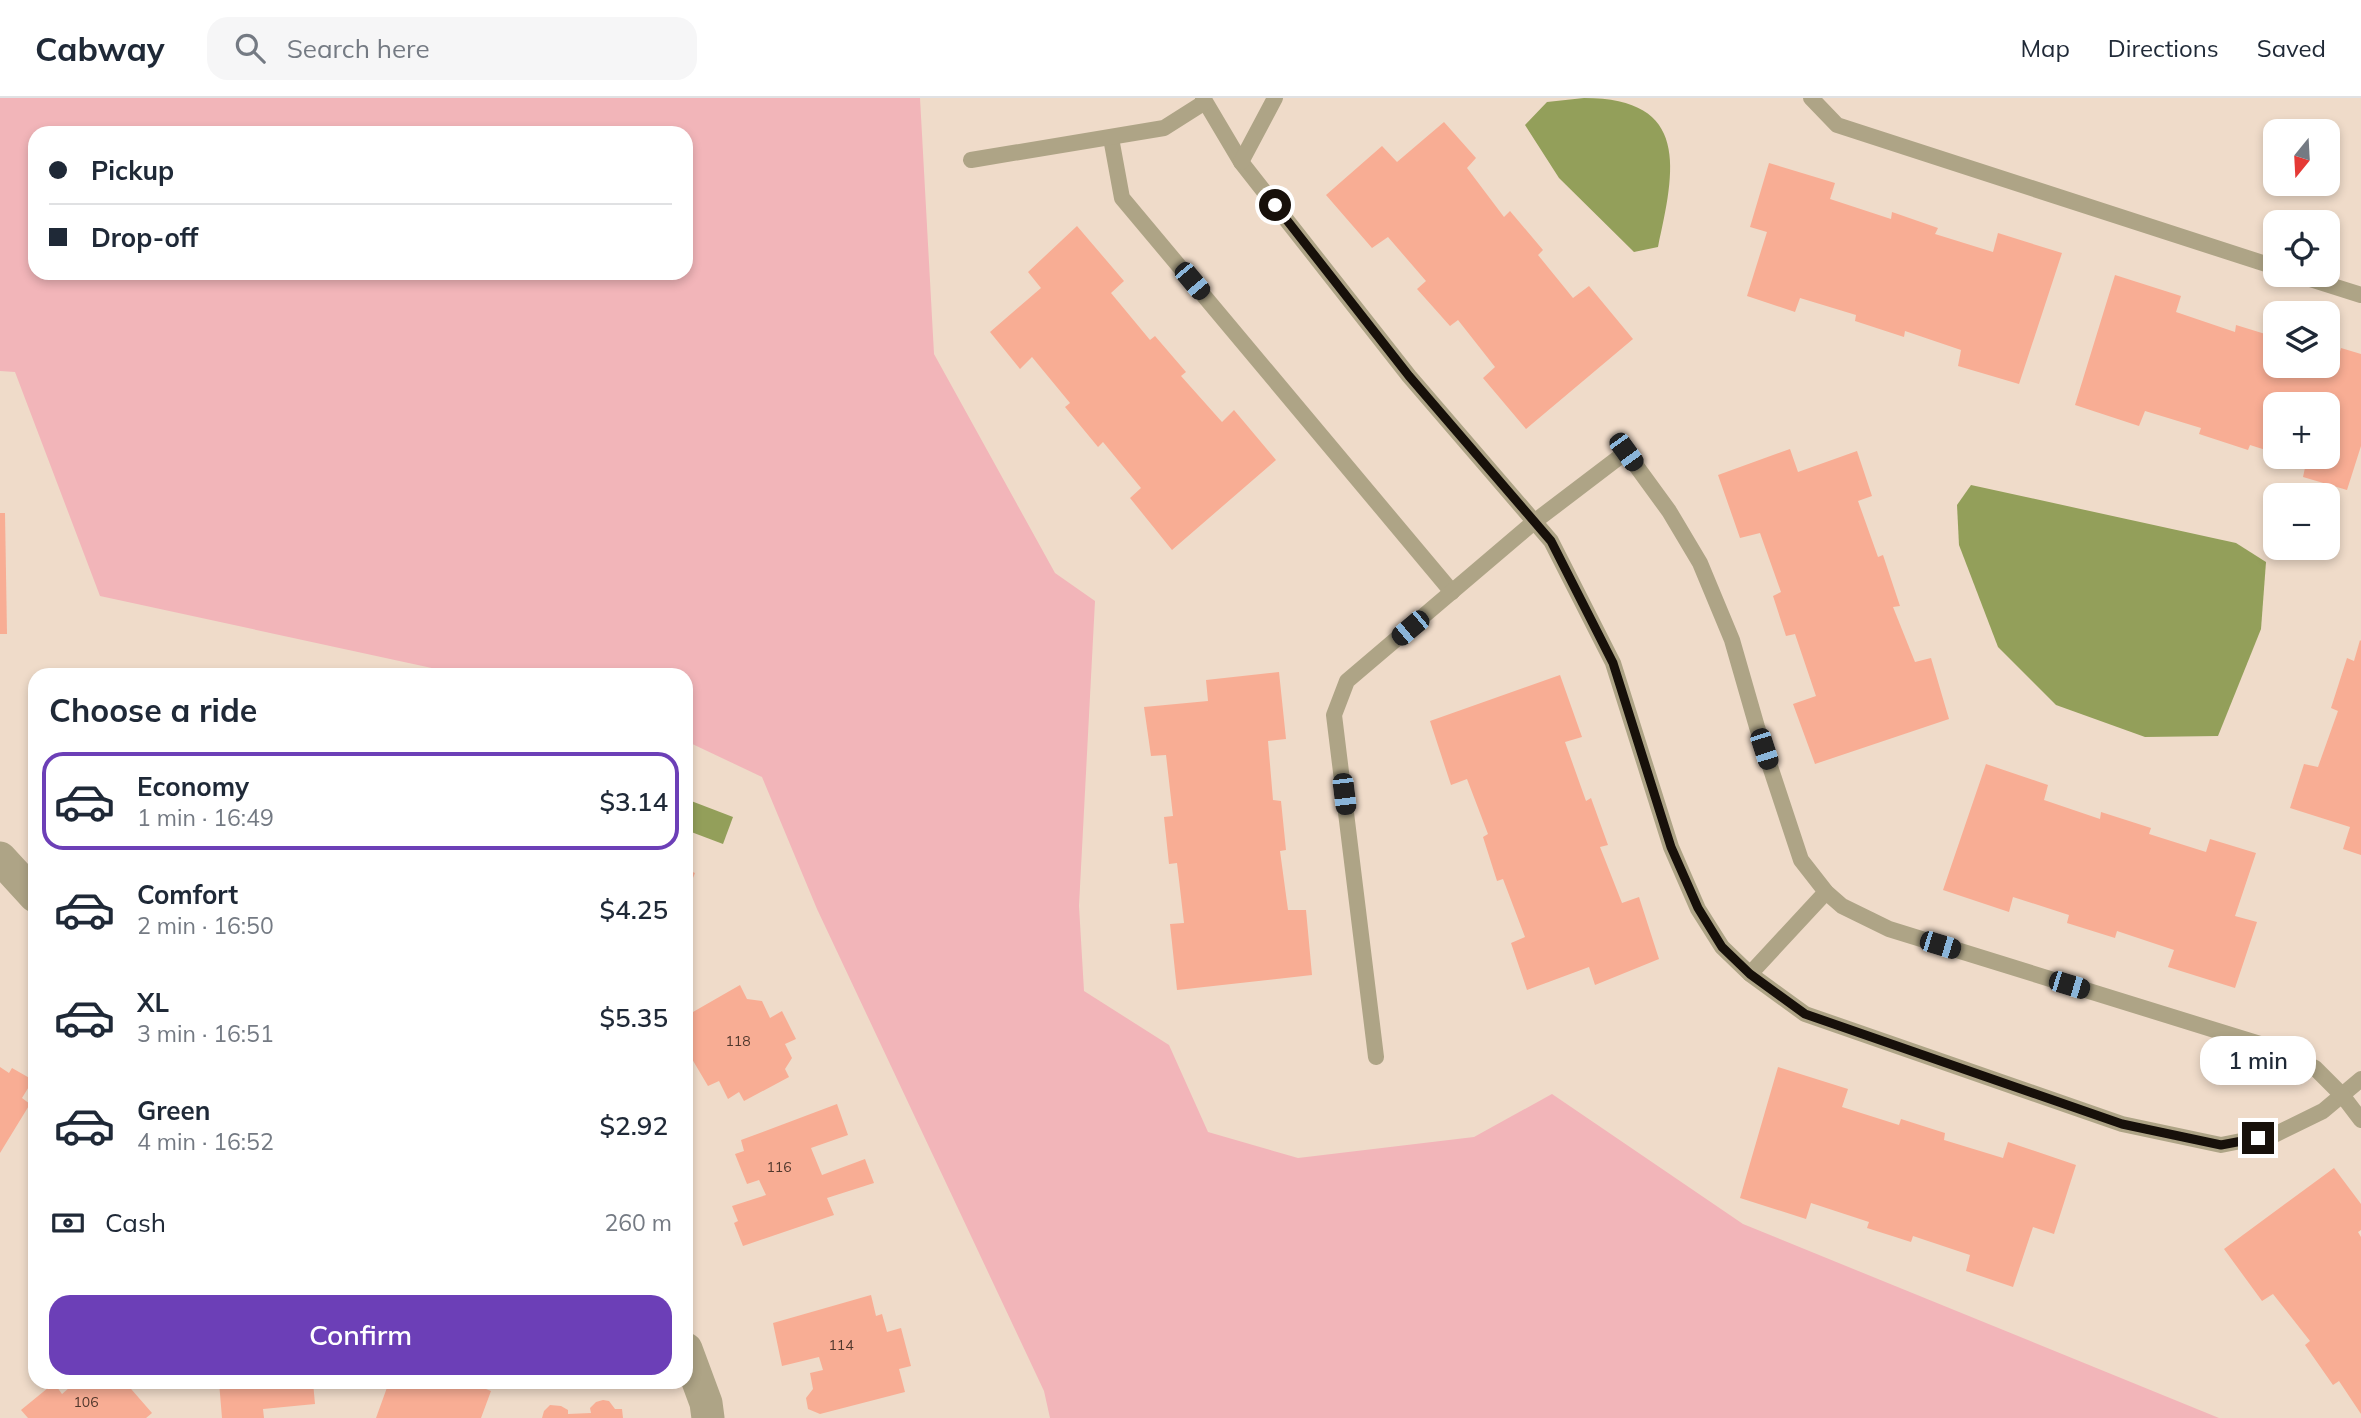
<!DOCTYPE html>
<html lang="en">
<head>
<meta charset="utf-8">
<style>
	:root { --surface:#fff; --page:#f6f6f7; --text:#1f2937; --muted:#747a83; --line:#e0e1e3; --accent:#6c3fb7 }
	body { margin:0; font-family:Mulish,sans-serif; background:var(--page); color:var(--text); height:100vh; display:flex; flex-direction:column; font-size:26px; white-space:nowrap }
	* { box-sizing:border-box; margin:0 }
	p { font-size:23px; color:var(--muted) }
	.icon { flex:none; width:38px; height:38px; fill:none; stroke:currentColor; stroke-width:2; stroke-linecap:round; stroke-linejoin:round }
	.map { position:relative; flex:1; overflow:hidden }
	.details { position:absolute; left:28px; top:570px; width:665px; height:721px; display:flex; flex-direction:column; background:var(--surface); border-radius:21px; box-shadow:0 4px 10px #0003 }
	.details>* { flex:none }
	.top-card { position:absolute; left:28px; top:28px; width:665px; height:154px; border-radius:21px; box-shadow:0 4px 10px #0003; display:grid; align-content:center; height:154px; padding:0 21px; background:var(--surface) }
	.needle { width:46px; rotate:198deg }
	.buttons { position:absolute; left:2263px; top:21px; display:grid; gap:14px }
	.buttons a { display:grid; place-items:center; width:77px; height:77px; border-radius:14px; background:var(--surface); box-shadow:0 4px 10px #0003; font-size:35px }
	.end { position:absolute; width:32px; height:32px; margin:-16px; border:9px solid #17100a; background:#fff; box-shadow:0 0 0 4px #fff }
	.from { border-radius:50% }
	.bubble { position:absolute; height:49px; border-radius:21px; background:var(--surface); box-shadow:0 4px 10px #0003; font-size:23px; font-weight:600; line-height:49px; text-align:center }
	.car { position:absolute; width:21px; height:42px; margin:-21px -10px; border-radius:9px; box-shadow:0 0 5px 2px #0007; background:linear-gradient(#222 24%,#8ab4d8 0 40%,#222 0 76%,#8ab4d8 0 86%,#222 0) }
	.top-card b { display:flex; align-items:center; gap:24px; height:66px; font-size:26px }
	.top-card b+b { border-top:2px solid var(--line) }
	.top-card i { width:18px; height:18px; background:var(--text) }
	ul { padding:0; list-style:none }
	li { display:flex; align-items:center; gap:21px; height:98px; margin:0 14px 10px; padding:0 7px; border:4px solid transparent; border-radius:21px }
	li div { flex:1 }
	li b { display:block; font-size:26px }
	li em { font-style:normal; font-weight:600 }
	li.on { border-color:var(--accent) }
	li>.icon { width:63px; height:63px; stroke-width:1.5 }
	h2 { padding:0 21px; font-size:32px; line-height:84px }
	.pay { display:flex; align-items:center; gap:18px; height:77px; padding:0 21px; font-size:26px }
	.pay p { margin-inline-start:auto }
	.primary-button { display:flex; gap:14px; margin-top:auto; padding:14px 21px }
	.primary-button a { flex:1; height:80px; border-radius:21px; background:var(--accent); color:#fff; font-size:28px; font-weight:600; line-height:80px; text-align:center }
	header { display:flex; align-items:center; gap:42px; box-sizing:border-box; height:98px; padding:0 35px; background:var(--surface); border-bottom:2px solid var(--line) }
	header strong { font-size:33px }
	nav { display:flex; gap:38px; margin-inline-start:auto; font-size:24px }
	.search { width:490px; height:63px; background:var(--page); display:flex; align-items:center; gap:18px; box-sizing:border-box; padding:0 24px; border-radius:21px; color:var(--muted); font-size:26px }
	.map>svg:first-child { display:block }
	.green { fill:#f2b5b9; fill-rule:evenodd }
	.water { fill:#939f5a }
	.building { fill:#f8ad94 }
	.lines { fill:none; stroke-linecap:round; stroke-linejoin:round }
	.service { stroke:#aea486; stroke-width:16 }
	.minor { stroke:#aea486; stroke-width:33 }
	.route { stroke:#17100a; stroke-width:9 }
	.labels { text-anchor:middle; stroke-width:5; stroke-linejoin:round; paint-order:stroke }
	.number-label { font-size:14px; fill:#4f372c }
</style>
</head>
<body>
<header>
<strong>Cabway</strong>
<div class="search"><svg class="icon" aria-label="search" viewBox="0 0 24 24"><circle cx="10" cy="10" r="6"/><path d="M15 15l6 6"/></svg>Search here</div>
<nav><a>Map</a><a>Directions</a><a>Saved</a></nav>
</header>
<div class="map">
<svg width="2361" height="1320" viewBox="0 0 2361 1320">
	<rect width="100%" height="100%" fill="#efdbc9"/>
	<path class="green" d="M0,0H920L934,256L1055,475L1095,503L1079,808L1084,893L1169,947L1208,1034L1298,1060L1474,1039L1552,996L1743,1126L2219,1320H1050L1044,1293L817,811L762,679L686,643V578L464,577L100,498L15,274L0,273ZM35,35H686V175H35Z"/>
	<g class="water">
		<path d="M1584,0C1691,0 1675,72 1658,149L1634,154L1559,80L1525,27L1547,4Z"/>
		<polygon points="1971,387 2236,445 2266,464 2261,531 2218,638 2145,639 2056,607 1998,549 1959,447 1957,407"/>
		<polygon points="686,701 733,719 723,746 686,732"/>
	</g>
	<g class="building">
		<polygon points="1444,24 1476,60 1467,70 1504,119 1510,113 1543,152 1538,157 1573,200 1589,188 1633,241 1526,331 1483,280 1495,269 1458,222 1450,228 1417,191 1426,183 1388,139 1372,150 1326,97 1382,48 1397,64"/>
		<polygon points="1769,65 1835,85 1830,101 1891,121 1892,114 1938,130 1935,136 1993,154 1998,135 2062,155 2019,286 1958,268 1961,252 1905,233 1904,239 1855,223 1856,217 1800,200 1795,214 1747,198 1767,134 1750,129"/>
		<polygon points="1077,128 1124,183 1111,195 1150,242 1155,238 1186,274 1181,278 1222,324 1234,312 1276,362 1172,452 1130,400 1141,390 1103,344 1098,349 1065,309 1070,305 1032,259 1020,271 990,234 1041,190 1028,174"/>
		<polygon points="2115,177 2181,198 2176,214 2235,234 2236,227 2275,239 2275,268 2328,268 2328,262 2337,265 2341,250 2361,256 2361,348 2347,392 2303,379 2306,365 2289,359 2328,359 2328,306 2275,306 2275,355 2250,347 2248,352 2199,336 2201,330 2145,313 2139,328 2075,307"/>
		<polygon points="1790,351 1798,374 1857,353 1872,398 1858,403 1878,459 1883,457 1900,508 1893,509 1915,564 1931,560 1949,621 1815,666 1793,606 1816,598 1795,536 1786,538 1773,498 1781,494 1760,435 1740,440 1718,377"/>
		<polygon points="0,415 5,415 7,536 0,536"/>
		<polygon points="2360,542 2361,543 2361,757 2343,751 2350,729 2290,710 2304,666 2318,669 2338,613 2331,610 2347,560 2354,563"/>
		<polygon points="1279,574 1286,641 1268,643 1273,702 1281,703 1286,752 1280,753 1288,812 1306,812 1312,877 1177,892 1170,826 1184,825 1177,765 1169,766 1164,719 1173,718 1166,657 1151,658 1144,609 1208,603 1206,582"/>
		<polygon points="1560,577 1582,639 1565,644 1586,703 1591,700 1608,747 1600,749 1622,805 1639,799 1659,861 1595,887 1589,869 1527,892 1511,845 1525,839 1503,781 1497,783 1483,739 1488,736 1467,681 1451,687 1430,623"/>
		<polygon points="1986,666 2048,687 2044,702 2100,721 2101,714 2151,730 2149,736 2206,754 2210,741 2256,755 2235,818 2257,824 2235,890 2168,869 2174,852 2117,833 2115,840 2067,825 2069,817 2013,799 2009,814 1943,792"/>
		<polygon points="686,771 695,775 686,797"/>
		<polygon points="740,887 747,901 762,903 770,920 782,913 796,941 785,946 792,960 785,971 789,979 744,1003 739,994 728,1001 719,983 708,988 692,961 686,964 686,918"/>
		<polygon points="0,969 9,975 12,970 33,982 22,1000 30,1006 0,1055"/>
		<polygon points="1778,969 1848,991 1842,1009 1899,1027 1901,1021 1945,1035 1944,1042 2003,1060 2008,1044 2076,1067 2054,1136 2033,1129 2013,1189 1966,1173 1970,1157 1913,1138 1911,1144 1867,1130 1869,1124 1811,1105 1806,1121 1740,1100"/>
		<polygon points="837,1006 848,1037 811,1050 822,1077 865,1061 874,1085 827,1100 834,1117 743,1148 734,1125 738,1123 732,1108 766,1097 759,1082 747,1086 735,1056 744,1053 741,1042"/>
		<polygon points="2334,1070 2361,1106 2361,1132 2358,1134 2361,1139 2361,1316 2339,1283 2333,1287 2305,1247 2310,1243 2273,1196 2262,1203 2224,1151"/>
		<polygon points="871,1197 876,1218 882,1216 887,1234 901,1230 911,1268 899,1271 905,1294 820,1316 808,1311 806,1300 813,1291 810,1275 823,1272 819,1259 782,1268 773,1225"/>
		<polygon points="76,1284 125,1284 152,1315 146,1320 28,1320 21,1312 54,1285 62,1296"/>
		<polygon points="219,1284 313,1284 315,1306 263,1311 264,1320 222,1320"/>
		<polygon points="389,1284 484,1284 486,1291 491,1293 481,1320 376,1320"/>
		<polygon points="603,1302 609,1303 615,1311 622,1311 623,1320 542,1320 544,1313 550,1307 561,1308 568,1312 568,1316 591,1315 590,1310 596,1304"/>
	</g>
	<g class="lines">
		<g class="service">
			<polyline points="1203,0 1241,64 1409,278 1551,443 1613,565 1671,749 1698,811 1722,849 1750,876 1805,916 2122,1026 2221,1047 2276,1036 2323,1013 2361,981"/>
			<polyline points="1811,0 1837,27 2275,169"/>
			<polyline points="1111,40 1122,100 1452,494"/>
			<polyline points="971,62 1164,30 1205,4"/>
			<polyline points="1241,64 1275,0"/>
			<polyline points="2298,177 2361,197"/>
			<polyline points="1750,876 1826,794"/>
			<polyline points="1376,959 1334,617 1347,583 1534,424 1626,354 1669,413 1700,465 1732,542 1757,629 1801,762 1826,794 1842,808 1889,831 2276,951 2315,970 2342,997 2361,1022"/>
		</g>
		<g class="minor">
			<polyline points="0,760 35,798"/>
			<polyline points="686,1251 706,1305 708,1320"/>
		</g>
	</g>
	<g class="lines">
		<polyline class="route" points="1275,107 1409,278 1551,443 1613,565 1671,749 1698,810 1722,849 1750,876 1805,916 2122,1026 2221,1047 2258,1040"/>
	</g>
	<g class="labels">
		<g class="number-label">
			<text x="738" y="948">118</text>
			<text x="779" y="1074">116</text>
			<text x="841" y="1252">114</text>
			<text x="86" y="1309">106</text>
		</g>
	</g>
</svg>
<div class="buttons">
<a><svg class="needle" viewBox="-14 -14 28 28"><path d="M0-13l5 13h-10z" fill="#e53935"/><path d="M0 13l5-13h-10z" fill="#747a83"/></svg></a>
<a><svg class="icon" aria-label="locate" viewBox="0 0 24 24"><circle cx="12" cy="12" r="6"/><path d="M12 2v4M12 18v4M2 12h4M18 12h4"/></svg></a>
<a><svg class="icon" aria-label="layers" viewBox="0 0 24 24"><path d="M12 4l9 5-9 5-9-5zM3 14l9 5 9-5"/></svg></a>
<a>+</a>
<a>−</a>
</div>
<i class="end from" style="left:1275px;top:107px"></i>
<i class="end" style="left:2258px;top:1040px"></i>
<div class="bubble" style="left:2200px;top:938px;width:116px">1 min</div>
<i class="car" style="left:1192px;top:183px;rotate:140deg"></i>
<i class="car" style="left:1626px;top:354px;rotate:144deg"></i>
<i class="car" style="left:1410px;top:530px;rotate:230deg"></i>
<i class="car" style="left:1764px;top:651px;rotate:162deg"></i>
<i class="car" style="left:1344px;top:696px;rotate:173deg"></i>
<i class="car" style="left:1940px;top:847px;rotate:107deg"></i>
<i class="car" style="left:2069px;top:887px;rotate:107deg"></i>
<div class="top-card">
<b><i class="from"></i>Pickup</b>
<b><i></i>Drop-off</b>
</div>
<section class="details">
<h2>Choose a ride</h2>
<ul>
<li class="on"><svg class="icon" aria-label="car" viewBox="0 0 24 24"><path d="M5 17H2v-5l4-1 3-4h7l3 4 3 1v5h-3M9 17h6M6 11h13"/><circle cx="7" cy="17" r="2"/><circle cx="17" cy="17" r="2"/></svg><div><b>Economy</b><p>1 min · 16:49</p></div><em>$3.14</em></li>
<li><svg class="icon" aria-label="car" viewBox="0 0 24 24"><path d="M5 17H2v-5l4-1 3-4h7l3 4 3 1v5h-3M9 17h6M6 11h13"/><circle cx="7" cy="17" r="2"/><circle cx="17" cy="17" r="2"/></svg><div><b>Comfort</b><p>2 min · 16:50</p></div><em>$4.25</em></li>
<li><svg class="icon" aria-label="car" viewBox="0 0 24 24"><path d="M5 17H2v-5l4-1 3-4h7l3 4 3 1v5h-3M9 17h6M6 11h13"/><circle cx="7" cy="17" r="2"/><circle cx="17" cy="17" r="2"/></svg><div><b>XL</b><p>3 min · 16:51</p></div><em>$5.35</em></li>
<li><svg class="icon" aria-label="car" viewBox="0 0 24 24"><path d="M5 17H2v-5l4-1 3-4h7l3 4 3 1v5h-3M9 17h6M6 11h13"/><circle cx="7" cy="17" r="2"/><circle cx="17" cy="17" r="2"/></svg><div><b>Green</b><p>4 min · 16:52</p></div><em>$2.92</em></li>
</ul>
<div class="pay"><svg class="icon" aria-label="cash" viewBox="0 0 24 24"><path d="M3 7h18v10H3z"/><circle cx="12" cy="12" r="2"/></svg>Cash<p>260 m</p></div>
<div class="primary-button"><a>Confirm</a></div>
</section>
</div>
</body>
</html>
